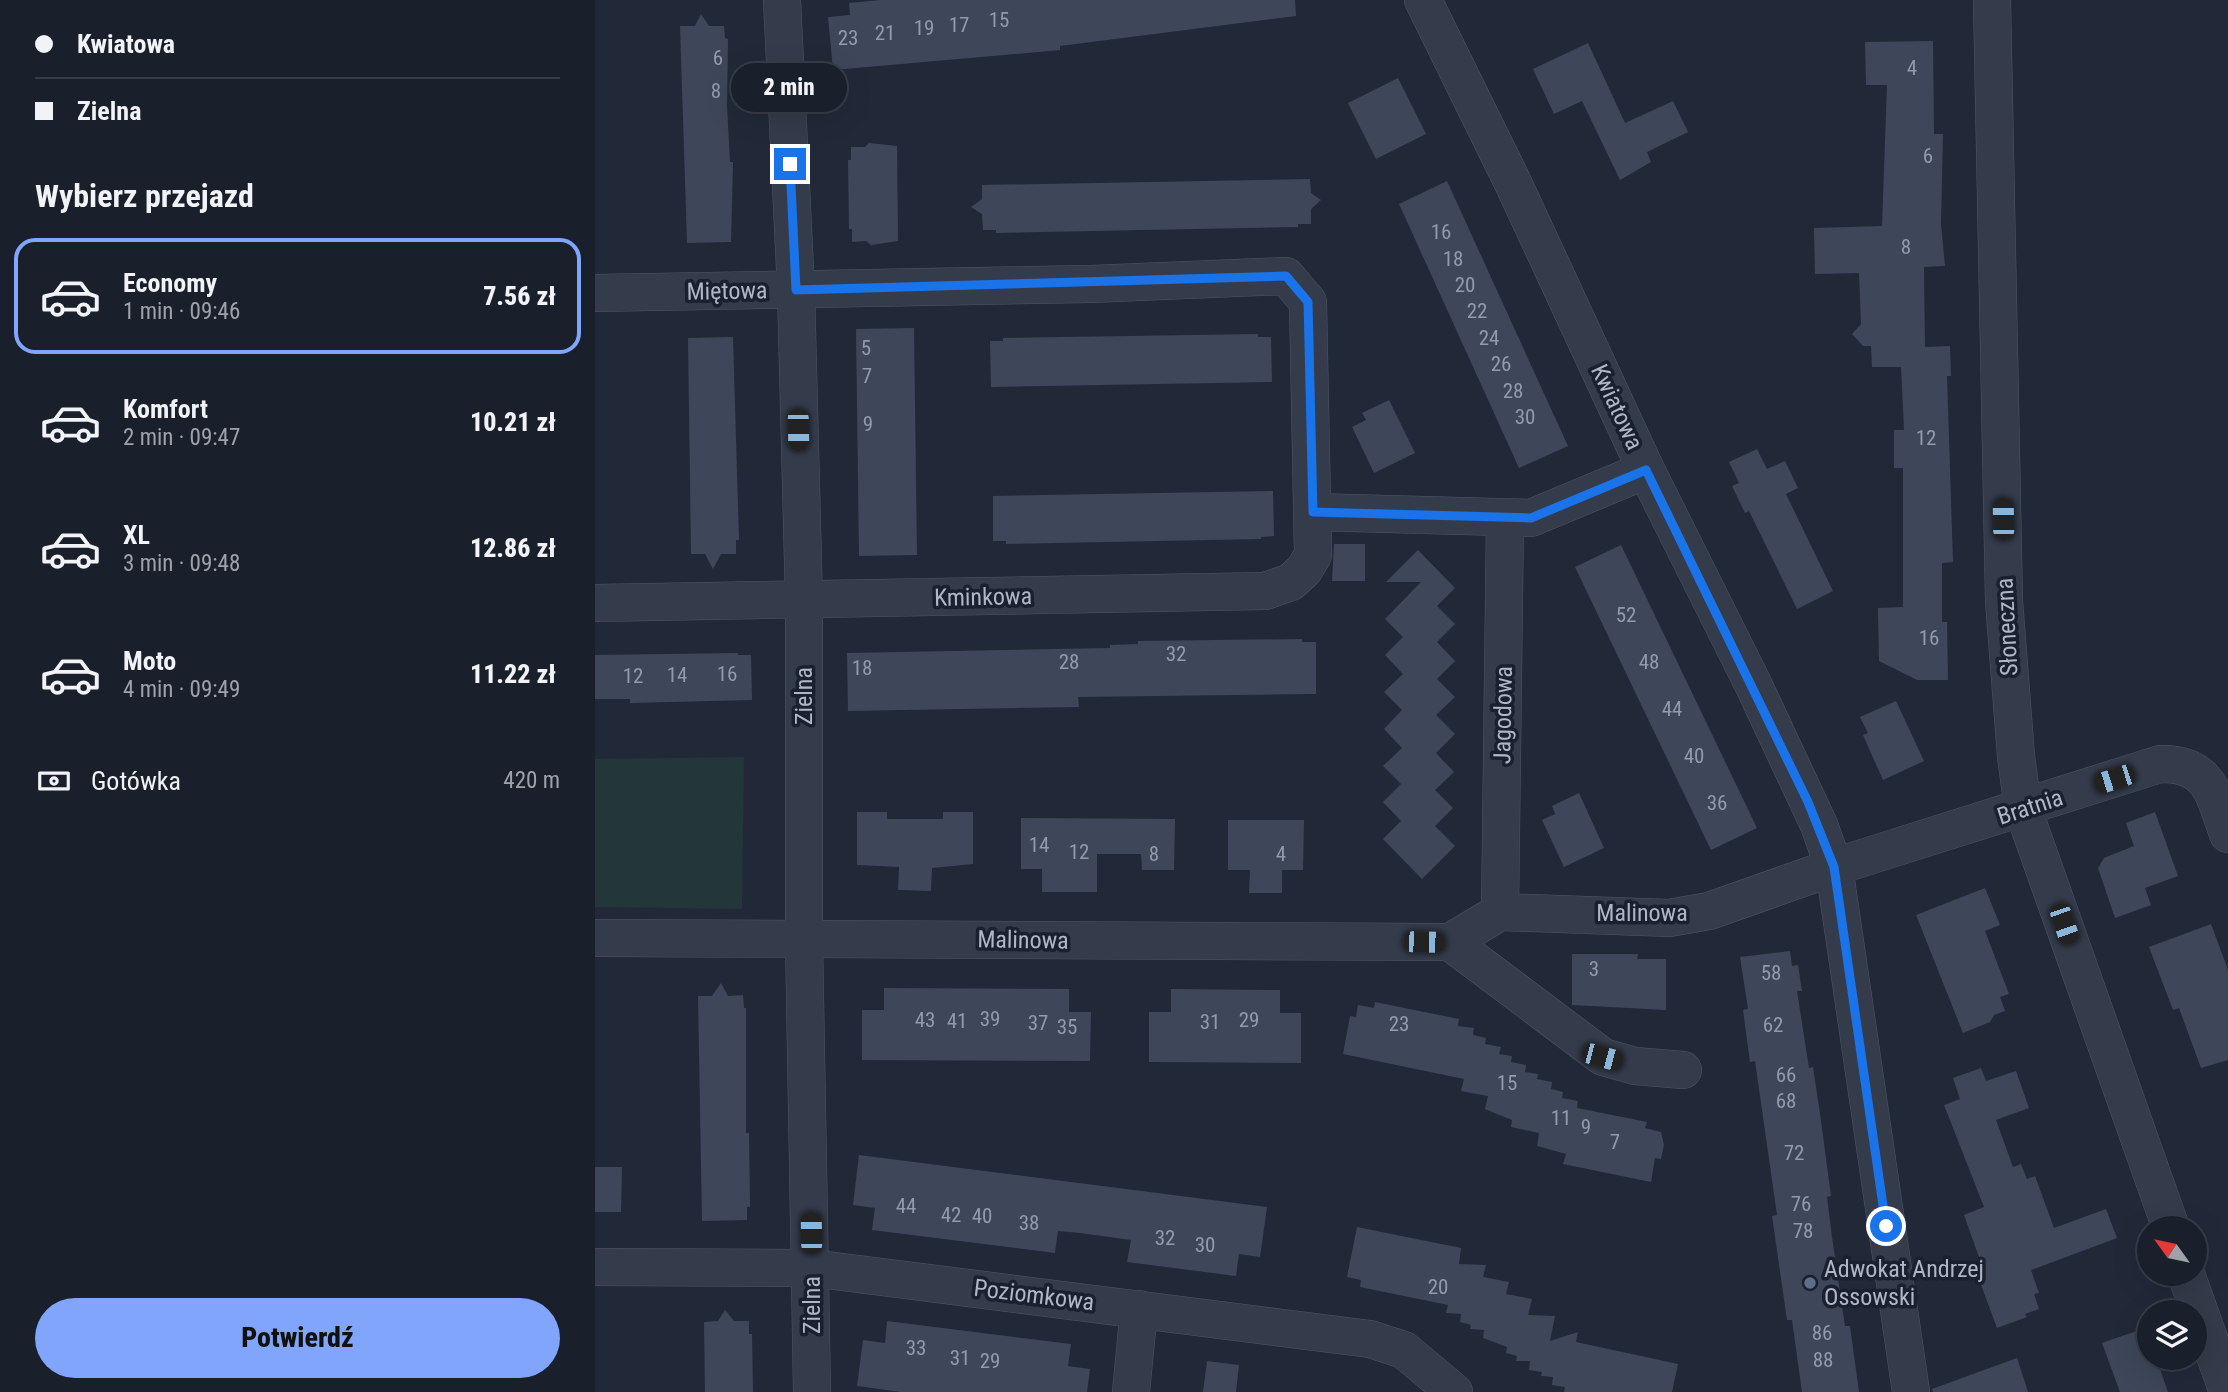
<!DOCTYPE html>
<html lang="pl">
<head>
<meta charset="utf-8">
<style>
	:root { --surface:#191f2b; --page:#222733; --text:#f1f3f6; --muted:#9fa2a9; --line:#373d47; --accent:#81a5fa }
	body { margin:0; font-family:"Roboto Condensed",sans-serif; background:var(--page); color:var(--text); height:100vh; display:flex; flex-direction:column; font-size:26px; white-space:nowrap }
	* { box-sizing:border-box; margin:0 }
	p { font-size:23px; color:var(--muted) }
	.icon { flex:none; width:38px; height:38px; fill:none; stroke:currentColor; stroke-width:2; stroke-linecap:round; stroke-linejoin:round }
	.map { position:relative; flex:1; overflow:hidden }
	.sheet { display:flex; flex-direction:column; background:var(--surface); width:595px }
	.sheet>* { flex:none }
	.top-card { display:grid; align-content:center; height:154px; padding:0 35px; background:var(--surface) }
	.needle { width:46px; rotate:303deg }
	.fabs { position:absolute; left:1542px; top:1216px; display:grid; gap:14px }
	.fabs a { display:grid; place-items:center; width:70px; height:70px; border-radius:50%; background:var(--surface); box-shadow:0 7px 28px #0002,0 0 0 2px var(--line); font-size:35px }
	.end { position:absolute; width:32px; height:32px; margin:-16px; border:9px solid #1a73e8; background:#fff; box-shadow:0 0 0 4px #fff }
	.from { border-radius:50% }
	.bubble { position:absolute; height:49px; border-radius:24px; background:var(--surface); box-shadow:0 7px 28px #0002,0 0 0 2px var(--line); font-size:23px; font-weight:800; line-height:49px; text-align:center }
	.car { position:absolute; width:21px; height:42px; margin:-21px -10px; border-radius:9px; box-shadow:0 0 5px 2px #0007; background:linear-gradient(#222 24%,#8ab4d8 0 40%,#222 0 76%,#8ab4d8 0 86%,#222 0) }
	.top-card b { display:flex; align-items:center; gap:24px; height:66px; font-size:26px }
	.top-card b+b { border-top:2px solid var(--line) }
	.top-card i { width:18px; height:18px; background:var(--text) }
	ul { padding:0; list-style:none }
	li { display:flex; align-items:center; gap:21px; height:116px; margin:0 14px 10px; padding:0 21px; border:4px solid transparent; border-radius:21px }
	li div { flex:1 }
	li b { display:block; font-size:26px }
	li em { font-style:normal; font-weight:800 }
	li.current { border-color:var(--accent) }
	li>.icon { width:63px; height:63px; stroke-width:1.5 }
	h2 { padding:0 35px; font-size:32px; line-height:84px }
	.pay { display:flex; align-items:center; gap:18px; height:77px; padding:0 35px; font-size:26px }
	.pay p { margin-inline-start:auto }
	.cta { display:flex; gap:14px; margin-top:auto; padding:14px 35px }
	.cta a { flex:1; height:80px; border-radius:42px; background:var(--accent); color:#111; font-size:28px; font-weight:800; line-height:80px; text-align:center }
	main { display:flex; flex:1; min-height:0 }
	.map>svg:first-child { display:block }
	.green { fill:#23363a }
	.building { fill:#3d4759 }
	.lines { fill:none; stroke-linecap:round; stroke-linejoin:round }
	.minor-casing { stroke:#4f5664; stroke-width:38 }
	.minor { stroke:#343b4a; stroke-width:37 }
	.route { stroke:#1a73e8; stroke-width:9 }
	.service-dot { fill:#5c6f8a; stroke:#1a202e; stroke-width:2.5 }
	.labels { text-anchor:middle; stroke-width:7; stroke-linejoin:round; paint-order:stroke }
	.number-label { font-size:21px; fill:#929aab }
	.street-label { font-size:24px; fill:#afb6c6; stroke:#1a202e }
	.poi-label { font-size:24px; fill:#afb6c6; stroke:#1a202e; text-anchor:start }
</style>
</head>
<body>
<main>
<section class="sheet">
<div class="top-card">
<b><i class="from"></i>Kwiatowa</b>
<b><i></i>Zielna</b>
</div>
<h2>Wybierz przejazd</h2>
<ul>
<li class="current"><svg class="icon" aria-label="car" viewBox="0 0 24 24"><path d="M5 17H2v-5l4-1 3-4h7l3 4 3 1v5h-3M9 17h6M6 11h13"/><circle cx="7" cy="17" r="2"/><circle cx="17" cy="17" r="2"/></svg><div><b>Economy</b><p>1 min · 09:46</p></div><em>7.56 zł</em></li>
<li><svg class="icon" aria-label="car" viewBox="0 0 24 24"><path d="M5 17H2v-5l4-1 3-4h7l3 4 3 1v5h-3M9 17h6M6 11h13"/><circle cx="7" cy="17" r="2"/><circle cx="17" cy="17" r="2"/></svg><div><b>Komfort</b><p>2 min · 09:47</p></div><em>10.21 zł</em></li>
<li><svg class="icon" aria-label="car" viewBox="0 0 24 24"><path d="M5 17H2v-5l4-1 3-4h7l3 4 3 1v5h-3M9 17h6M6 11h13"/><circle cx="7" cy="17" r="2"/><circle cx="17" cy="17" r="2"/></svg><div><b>XL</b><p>3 min · 09:48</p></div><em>12.86 zł</em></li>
<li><svg class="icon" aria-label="car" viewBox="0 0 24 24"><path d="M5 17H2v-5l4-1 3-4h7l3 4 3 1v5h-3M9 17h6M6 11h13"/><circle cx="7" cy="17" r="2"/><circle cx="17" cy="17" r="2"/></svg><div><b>Moto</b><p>4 min · 09:49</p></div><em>11.22 zł</em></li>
</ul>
<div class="pay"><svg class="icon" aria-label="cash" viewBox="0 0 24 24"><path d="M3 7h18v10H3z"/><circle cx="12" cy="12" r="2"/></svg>Gotówka<p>420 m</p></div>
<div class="cta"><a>Potwierdź</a></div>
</section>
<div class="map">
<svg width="1633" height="1392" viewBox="0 0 1633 1392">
	<rect width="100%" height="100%" fill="#212939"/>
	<polygon class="green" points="149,757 147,909 0,907 0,759"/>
	<g class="building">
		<polygon points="285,0 700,0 701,16 465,46 465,50 238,70 233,17 255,15 254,3"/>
		<polygon points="106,14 114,26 129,26 130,38 133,39 132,106 135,162 138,162 136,242 92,243 85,26 100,26"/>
		<polygon points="1338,41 1339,134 1348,134 1346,224 1350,266 1329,267 1330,347 1355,346 1356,376 1352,376 1358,562 1347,563 1347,622 1352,622 1353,680 1322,680 1284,661 1283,608 1308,607 1308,468 1299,468 1299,430 1309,430 1306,367 1277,367 1276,346 1268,346 1257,334 1266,324 1264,273 1220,274 1219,228 1287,226 1292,85 1271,85 1270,42"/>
		<polygon points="993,43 1030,123 1078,101 1093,132 1052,152 1056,162 1025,180 987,101 959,114 938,69"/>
		<polygon points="803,78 831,134 781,159 753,103"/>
		<polygon points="274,143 302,146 303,241 276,245 271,241 257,242 257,229 254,229 253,160 256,160 256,147 270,147"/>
		<polygon points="715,179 716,193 726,200 716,209 716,224 703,224 703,227 401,233 401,230 388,230 387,214 376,207 387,199 387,185"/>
		<polygon points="852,181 973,446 924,468 804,204"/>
		<polygon points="319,328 322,555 264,556 261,329"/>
		<polygon points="663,334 663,337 676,337 677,382 396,387 395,341 408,341 408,338"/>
		<polygon points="138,337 144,540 141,540 141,554 126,554 118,569 110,554 96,554 93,338"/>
		<polygon points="794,400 820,453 779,473 757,427 771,420 767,413"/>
		<polygon points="1162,449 1172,469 1190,461 1203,488 1191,494 1238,591 1202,609 1154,511 1150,513 1137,486 1144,483 1134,462"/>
		<polygon points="678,491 679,536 666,537 666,539 411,544 411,541 398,541 398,496"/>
		<polygon points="739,544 770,544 770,581 737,581"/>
		<polygon points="1026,545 1162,828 1116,850 980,567"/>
		<polygon points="823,550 860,588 842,606 860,624 842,642 860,661 842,679 860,697 841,715 860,734 841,753 859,772 840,790 858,808 840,826 860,846 827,879 788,839 806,821 788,802 806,784 788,766 807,748 789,729 807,710 789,692 808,674 790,655 808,637 790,619 826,582 791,582"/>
		<polygon points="707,639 707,642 721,642 721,694 483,697 484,707 253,711 252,653 515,648 515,645 543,644 543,641"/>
		<polygon points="143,653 143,655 156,655 157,700 35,703 35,699 0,699 0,655"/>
		<polygon points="1301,701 1329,761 1288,780 1268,735 1273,733 1265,717"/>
		<polygon points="984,793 1009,848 969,867 947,820 960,814 957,806"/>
		<polygon points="262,812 292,812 292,819 348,819 348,812 378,812 378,864 337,868 336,891 303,890 304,867 262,865"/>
		<polygon points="1560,812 1583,876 1550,888 1556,905 1520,918 1503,868 1509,858 1539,846 1531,823"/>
		<polygon points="426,818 580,819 579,870 547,870 546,854 502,854 502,892 447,892 447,869 426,869"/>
		<polygon points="633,820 709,820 708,870 687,870 687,893 654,893 655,870 633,870"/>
		<polygon points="1390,888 1405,925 1390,931 1414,994 1405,997 1410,1011 1399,1015 1395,1022 1368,1033 1321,915"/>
		<polygon points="1616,924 1633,970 1633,1060 1606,1068 1584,1008 1578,1010 1554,947"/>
		<polygon points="1195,951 1197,966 1203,965 1207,991 1202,991 1214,1068 1218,1067 1226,1121 1236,1196 1232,1197 1237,1237 1250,1326 1255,1326 1264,1392 1207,1392 1197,1320 1192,1320 1177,1216 1182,1215 1160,1061 1155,1062 1148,1010 1153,1009 1145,957"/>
		<polygon points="977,954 1043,954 1042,959 1071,959 1071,1010 977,1005"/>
		<polygon points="126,983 133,996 148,995 149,1008 151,1008 151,1133 154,1133 155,1207 152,1207 152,1220 107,1221 103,996 117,996"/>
		<polygon points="289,988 474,989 474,1012 496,1012 495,1061 267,1060 267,1010 289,1010"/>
		<polygon points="576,989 685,990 685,1013 706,1013 706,1063 554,1062 554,1012 576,1012"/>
		<polygon points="780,1002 864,1019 863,1026 879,1028 878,1035 891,1038 890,1044 906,1047 904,1054 917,1056 916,1062 931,1065 930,1072 943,1074 942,1079 957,1082 956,1089 968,1092 967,1098 983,1101 982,1108 1052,1122 1050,1128 1066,1132 1069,1145 1066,1159 1060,1158 1056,1182 968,1164 971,1154 942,1146 944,1133 916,1127 917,1120 890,1109 893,1096 866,1091 869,1079 748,1054 755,1016 761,1017 763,1005 779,1008"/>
		<polygon points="1386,1068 1391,1081 1421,1071 1434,1108 1401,1120 1418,1167 1426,1164 1432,1179 1440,1176 1459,1228 1511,1209 1522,1238 1436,1270 1444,1293 1439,1294 1444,1309 1430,1314 1432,1317 1402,1328 1382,1274 1389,1271 1369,1215 1389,1207 1349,1105 1365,1099 1358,1078"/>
		<polygon points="264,1155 672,1207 665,1257 644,1254 641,1276 532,1262 536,1240 485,1233 463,1231 460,1253 277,1230 280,1208 258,1205"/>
		<polygon points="0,1167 27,1167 26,1212 0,1212"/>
		<polygon points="762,1227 866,1248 864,1264 891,1265 888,1277 914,1282 911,1294 937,1299 933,1315 960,1316 955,1341 983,1332 981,1342 1083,1364 1077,1392 969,1392 970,1387 957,1385 958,1377 946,1376 947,1372 934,1370 935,1361 921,1361 922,1356 911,1353 912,1347 888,1338 889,1330 875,1329 876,1325 865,1322 866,1314 851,1313 853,1305 765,1287 766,1280 752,1277"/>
		<polygon points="130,1310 139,1321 154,1321 154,1334 157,1334 158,1392 110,1392 109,1322 123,1321"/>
		<polygon points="292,1321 476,1344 473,1366 495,1369 492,1392 306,1392 262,1386 268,1340 290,1343"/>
		<polygon points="1550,1328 1554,1339 1554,1358 1561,1358 1573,1392 1525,1392 1507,1343"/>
		<polygon points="1422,1358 1433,1392 1338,1392 1337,1389"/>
		<polygon points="612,1361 644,1365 641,1392 608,1392"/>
	</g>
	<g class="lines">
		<g class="minor-casing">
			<g id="minor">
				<polyline points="187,0 201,290 209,601 209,939 217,1392"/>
				<polyline points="828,0 919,185 1051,470 1158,684 1224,825 1239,867 1316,1392"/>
				<polyline points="1397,0 1409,601 1421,756 1428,809 1576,1228"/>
				<polyline points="0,293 496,284 691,276 713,302 718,555 709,570 696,582 670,591 0,603"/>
				<polyline points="718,512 936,518 1051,470"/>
				<polyline points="905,912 910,519"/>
				<path d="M0,938L855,942L905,912L1074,918L1114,911L1239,867L1565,764C1615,763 1619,795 1633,834"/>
				<polyline points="855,942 1008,1057 1040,1066 1088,1070"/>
				<polyline points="0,1267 216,1268 775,1339 809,1350 859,1392"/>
				<polyline points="1591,1274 1633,1392"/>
				<polyline points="536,1392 544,1309"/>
			</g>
		</g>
		<use href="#minor" class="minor"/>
	</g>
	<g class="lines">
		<polyline class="route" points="195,164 201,290 691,276 713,302 718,512 936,518 1051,470 1213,802 1239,867 1291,1226"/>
	</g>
	<circle class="service-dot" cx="1215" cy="1283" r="7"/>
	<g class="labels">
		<g class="number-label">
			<text x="404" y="27">15</text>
			<text x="364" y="32">17</text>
			<text x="329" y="35">19</text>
			<text x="290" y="40">21</text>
			<text x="253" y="45">23</text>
			<text x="123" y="65">6</text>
			<text x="1317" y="75">4</text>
			<text x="121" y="98">8</text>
			<text x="1333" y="163">6</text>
			<text x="846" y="239">16</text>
			<text x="1311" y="254">8</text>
			<text x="858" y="266">18</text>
			<text x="870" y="292">20</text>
			<text x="882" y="318">22</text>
			<text x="894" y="345">24</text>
			<text x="271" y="355">5</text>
			<text x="906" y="371">26</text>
			<text x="272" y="383">7</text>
			<text x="918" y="398">28</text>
			<text x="930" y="424">30</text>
			<text x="273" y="431">9</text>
			<text x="1331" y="445">12</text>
			<text x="1031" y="622">52</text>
			<text x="1334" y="645">16</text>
			<text x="581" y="661">32</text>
			<text x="474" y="669">28</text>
			<text x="1054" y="669">48</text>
			<text x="267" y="675">18</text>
			<text x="132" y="681">16</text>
			<text x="82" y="682">14</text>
			<text x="38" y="683">12</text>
			<text x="1077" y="716">44</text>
			<text x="1099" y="763">40</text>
			<text x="1122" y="810">36</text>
			<text x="444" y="852">14</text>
			<text x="484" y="859">12</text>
			<text x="559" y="861">8</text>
			<text x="686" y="861">4</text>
			<text x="999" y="976">3</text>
			<text x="1176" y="980">58</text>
			<text x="395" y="1026">39</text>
			<text x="330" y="1027">43</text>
			<text x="654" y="1027">29</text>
			<text x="362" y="1028">41</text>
			<text x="615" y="1029">31</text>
			<text x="443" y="1030">37</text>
			<text x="804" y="1031">23</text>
			<text x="1178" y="1032">62</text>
			<text x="472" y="1034">35</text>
			<text x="1191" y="1082">66</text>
			<text x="912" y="1090">15</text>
			<text x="1191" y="1108">68</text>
			<text x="966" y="1125">11</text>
			<text x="991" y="1134">9</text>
			<text x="1020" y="1149">7</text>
			<text x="1199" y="1160">72</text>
			<text x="1206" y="1211">76</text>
			<text x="311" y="1213">44</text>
			<text x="356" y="1222">42</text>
			<text x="387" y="1223">40</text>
			<text x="434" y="1230">38</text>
			<text x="1208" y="1238">78</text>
			<text x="570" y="1245">32</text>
			<text x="610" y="1252">30</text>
			<text x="843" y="1294">20</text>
			<text x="1227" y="1340">86</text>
			<text x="321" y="1355">33</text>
			<text x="365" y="1365">31</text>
			<text x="1228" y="1367">88</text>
			<text x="395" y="1368">29</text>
		</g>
		<g class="street-label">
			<text transform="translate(132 291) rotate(-1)" y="8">Miętowa</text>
			<text transform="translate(1022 407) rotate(65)" y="8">Kwiatowa</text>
			<text transform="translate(388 597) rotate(-1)" y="8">Kminkowa</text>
			<text transform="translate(1412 627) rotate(-93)" y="8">Słoneczna</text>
			<text transform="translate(209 696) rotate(-90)" y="8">Zielna</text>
			<text transform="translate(908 715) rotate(-89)" y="8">Jagodowa</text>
			<text transform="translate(1435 807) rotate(-18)" y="8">Bratnia</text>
			<text x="1047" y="921">Malinowa</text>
			<text transform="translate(428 940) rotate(1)" y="8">Malinowa</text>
			<text transform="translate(439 1295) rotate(7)" y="8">Poziomkowa</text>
			<text transform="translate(217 1305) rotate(-90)" y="8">Zielna</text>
		</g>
		<g class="poi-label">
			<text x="1229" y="1277">Adwokat Andrzej<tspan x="1229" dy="28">Ossowski</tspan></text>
		</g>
	</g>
</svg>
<div class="fabs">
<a><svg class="needle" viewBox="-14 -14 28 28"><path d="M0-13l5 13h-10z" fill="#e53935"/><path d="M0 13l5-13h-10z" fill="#9fa2a9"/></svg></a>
<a><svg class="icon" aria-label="layers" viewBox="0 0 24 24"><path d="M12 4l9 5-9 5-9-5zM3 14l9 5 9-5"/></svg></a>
</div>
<i class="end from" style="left:1291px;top:1226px"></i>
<i class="end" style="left:195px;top:164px"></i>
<div class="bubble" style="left:136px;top:63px;width:116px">2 min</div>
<i class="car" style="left:203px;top:430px;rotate:179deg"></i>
<i class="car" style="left:1408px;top:519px;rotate:359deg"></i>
<i class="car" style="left:1519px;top:779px;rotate:252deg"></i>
<i class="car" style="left:1469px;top:924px;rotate:161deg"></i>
<i class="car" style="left:829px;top:942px;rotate:91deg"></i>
<i class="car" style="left:1007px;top:1057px;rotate:105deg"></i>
<i class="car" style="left:216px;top:1233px;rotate:359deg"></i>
</div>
</main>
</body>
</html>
